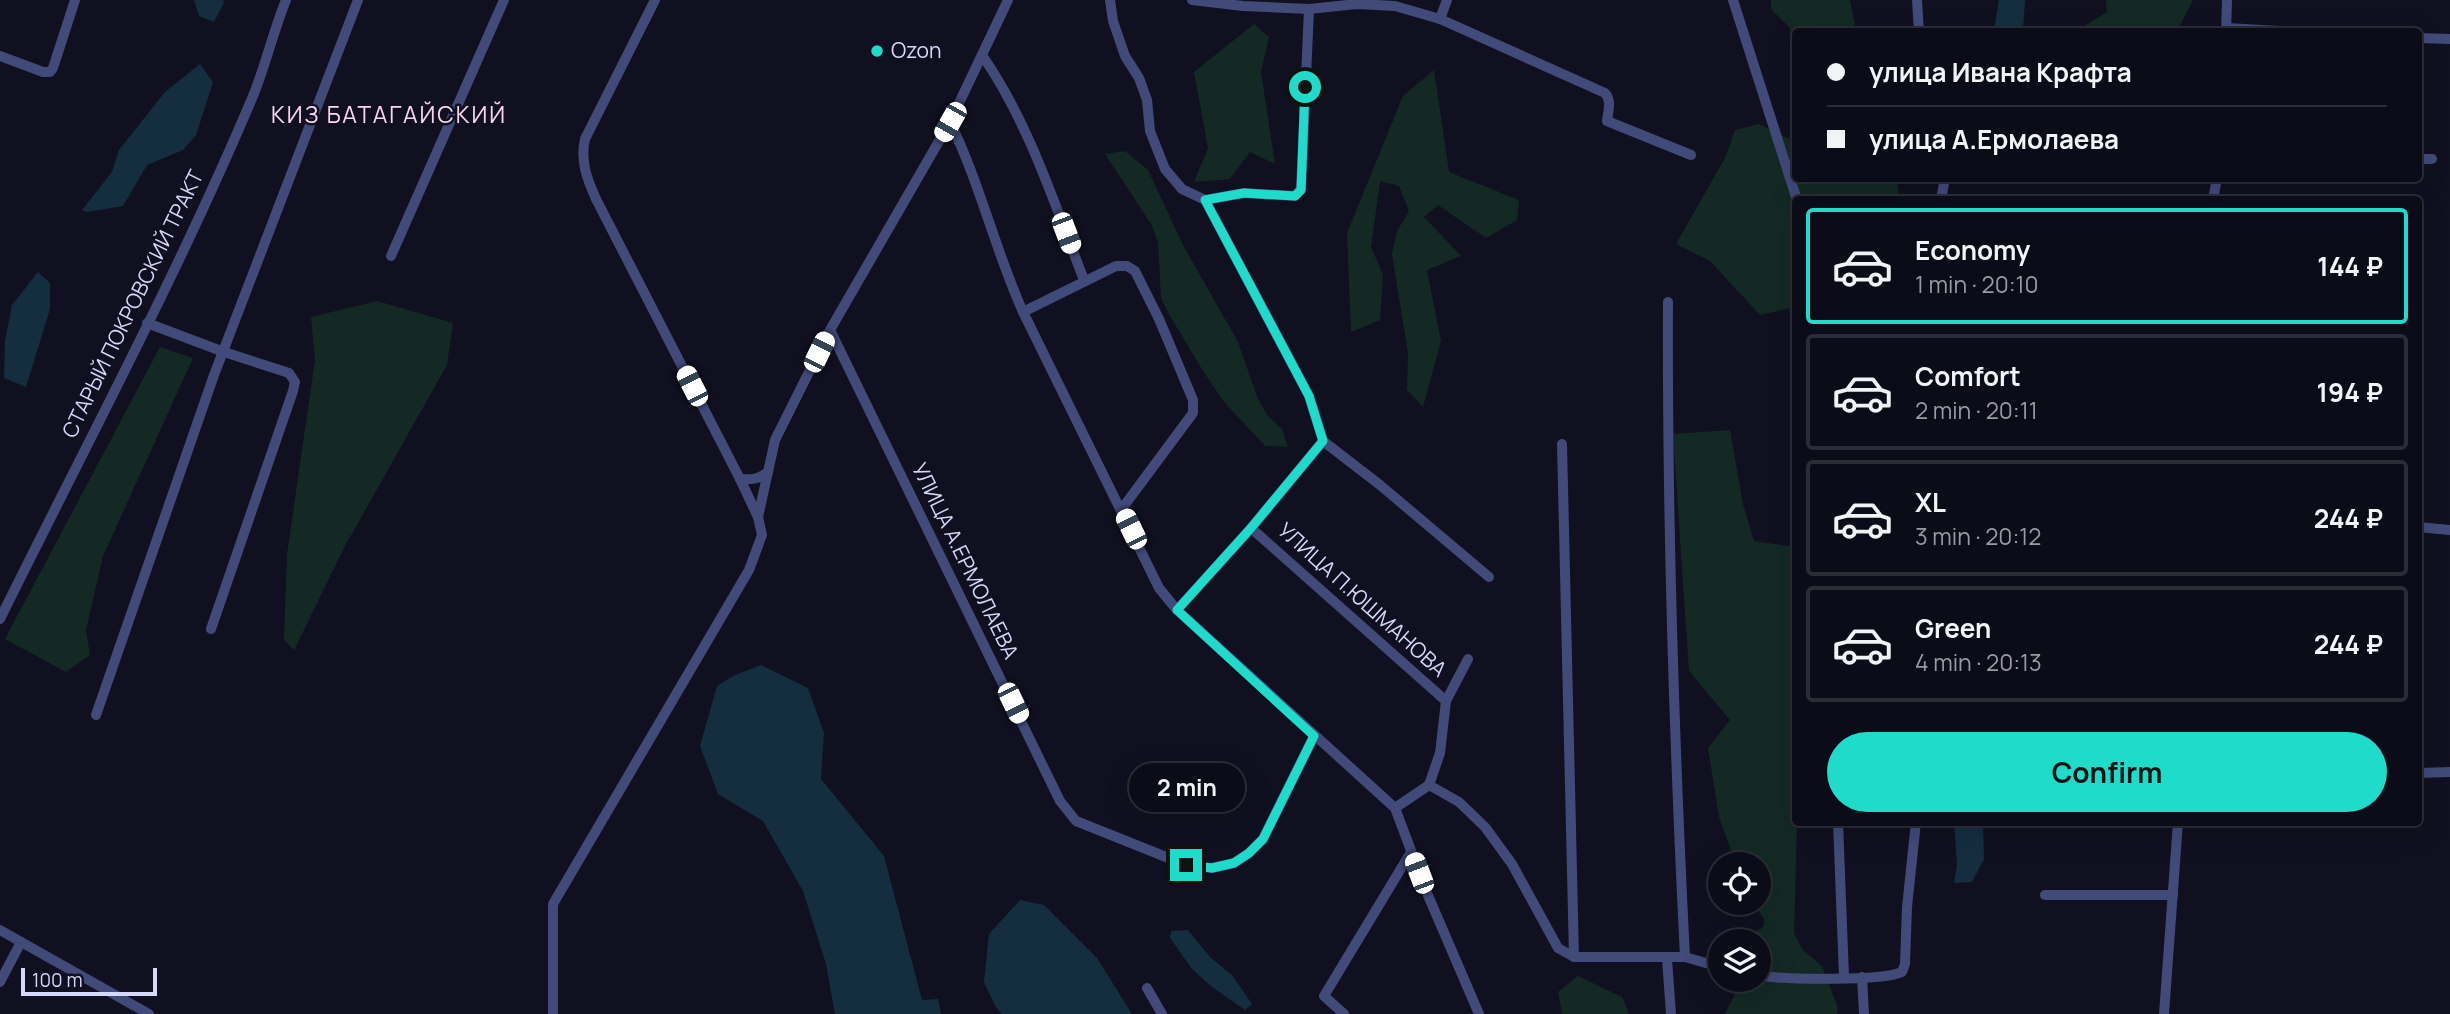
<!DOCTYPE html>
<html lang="en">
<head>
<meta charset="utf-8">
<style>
	:root { --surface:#0c0c18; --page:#1a1a25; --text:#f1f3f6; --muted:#9a9ba2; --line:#2c2c37; --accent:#1fdcca }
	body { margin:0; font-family:Manrope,sans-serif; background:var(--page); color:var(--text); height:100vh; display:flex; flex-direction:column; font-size:26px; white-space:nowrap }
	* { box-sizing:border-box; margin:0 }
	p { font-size:23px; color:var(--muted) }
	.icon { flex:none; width:38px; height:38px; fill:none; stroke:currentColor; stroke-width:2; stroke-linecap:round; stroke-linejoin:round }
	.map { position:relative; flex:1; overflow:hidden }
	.sheet { position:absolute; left:1792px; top:196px; width:630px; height:630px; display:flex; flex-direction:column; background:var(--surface); border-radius:7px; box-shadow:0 7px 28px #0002,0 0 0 2px var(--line) }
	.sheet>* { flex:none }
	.banner { position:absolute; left:1792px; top:28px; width:630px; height:154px; border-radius:7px; box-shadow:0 7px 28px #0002,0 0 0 2px var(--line); display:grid; align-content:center; height:154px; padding:0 35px; background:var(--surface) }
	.buttons { position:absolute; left:1708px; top:852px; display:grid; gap:14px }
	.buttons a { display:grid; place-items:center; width:63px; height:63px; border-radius:50%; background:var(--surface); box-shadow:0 7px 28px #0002,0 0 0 2px var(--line); font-size:35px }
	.scale { position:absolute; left:21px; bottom:18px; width:136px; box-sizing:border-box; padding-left:7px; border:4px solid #d5d8f9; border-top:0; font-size:19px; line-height:24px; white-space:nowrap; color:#d5d8f9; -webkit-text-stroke:5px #101020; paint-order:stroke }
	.end { position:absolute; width:32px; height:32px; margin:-16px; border:9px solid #1fdcca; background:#111; box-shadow:0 0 0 4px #111 }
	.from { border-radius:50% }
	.bubble { position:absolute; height:49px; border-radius:24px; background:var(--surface); box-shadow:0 7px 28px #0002,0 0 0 2px var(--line); font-size:23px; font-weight:700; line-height:49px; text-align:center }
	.car { position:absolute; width:21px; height:42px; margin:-21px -10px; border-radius:9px; box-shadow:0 0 5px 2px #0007; background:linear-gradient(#fff 24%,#345 0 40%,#fff 0 76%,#345 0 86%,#fff 0) }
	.banner b { display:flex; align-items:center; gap:24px; height:66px; font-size:26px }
	.banner b+b { border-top:2px solid var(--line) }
	.banner i { width:18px; height:18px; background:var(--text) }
	ul { padding:12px 0 0; list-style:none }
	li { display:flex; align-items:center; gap:21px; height:116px; margin:0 14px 10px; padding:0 21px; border:4px solid var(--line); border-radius:7px }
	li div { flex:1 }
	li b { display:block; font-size:26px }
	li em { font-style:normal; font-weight:700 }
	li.on { border-color:var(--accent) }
	li>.icon { width:63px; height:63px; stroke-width:1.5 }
	.button { display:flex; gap:14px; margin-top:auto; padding:14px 35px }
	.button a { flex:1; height:80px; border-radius:42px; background:var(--accent); color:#111; font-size:28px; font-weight:700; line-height:80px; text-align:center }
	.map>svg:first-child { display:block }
	.green { fill:#142924 }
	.water { fill:#142e40 }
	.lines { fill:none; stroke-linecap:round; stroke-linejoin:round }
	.minor { stroke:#414a79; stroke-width:10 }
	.route { stroke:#1fdcca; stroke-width:9 }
	.poi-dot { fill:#1fdcca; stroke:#101020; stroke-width:2.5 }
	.labels { text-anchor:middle; stroke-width:5; stroke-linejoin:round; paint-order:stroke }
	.poi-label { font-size:21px; fill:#d5d8f9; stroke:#101020; text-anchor:start }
	.street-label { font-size:21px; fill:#d5d8f9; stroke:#101020 }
	.neighbourhood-label { font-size:23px; letter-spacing:2px; fill:#f9d7f3; stroke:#101020 }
</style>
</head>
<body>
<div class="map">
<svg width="2450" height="1014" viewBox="0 0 2450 1014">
	<rect width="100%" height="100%" fill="#101020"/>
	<g class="green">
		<polygon points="1771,0 1850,0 1856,31 1796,32 1795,46 1789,27 1771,9"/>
		<polygon points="2106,0 2193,0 2177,31 2081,31 2081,28 2107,12"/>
		<polygon points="1254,24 1269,37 1261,72 1275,164 1250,152 1230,179 1194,182 1208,148 1194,72"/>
		<polygon points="1434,70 1449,172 1519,200 1517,220 1486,238 1438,205 1424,217 1461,256 1427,270 1441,341 1423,407 1407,390 1408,353 1392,254 1397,231 1409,211 1399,186 1380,181 1371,247 1383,275 1380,320 1351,332 1347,233 1403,96"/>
		<polygon points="1759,124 1789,139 1795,137 1796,178 1897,179 1899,199 1796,200 1795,307 1760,315 1710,261 1676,244 1725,158 1735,130"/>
		<polygon points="1125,151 1148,170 1184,247 1238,342 1258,399 1267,415 1282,429 1288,447 1265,446 1224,402 1203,371 1170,316 1161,298 1158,242 1151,224 1105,154"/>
		<polygon points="377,301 453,323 447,365 345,546 294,650 284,640 287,554 315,360 311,317"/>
		<polygon points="160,347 193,358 103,556 86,630 90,655 66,672 5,639"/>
		<polygon points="1730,430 1743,504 1754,541 1795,547 1796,822 1797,823 1794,933 1802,949 1822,966 1838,1008 1837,1014 1725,1014 1742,980 1759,980 1759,942 1755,941 1751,935 1764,926 1764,919 1753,903 1759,903 1759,864 1736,864 1719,817 1708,748 1730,720 1689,671 1673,434"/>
		<polygon points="1578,976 1622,997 1629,1014 1562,1014 1558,992"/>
	</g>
	<g class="water">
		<polygon points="194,0 223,0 224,3 214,22 199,16"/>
		<polygon points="1999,0 2025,0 2023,31 1994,31"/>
		<polygon points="200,64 213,82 196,135 183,150 147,165 123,206 87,212 82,210 112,172 119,150 165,92"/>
		<polygon points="38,272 50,283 50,309 26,387 4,378 5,341 12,305"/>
		<polygon points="761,665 808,688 824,733 821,779 884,856 922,1000 938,999 941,1014 835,1014 826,964 803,891 763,821 718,794 700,746 717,686 733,676"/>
		<polygon points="1954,823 1983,823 1984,859 1972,882 1954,883 1957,865"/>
		<polygon points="1020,900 1044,905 1097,958 1132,1014 1002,1014 995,1006 984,982 989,934"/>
		<polygon points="1188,930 1210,957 1232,975 1252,1004 1245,1010 1212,987 1192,969 1170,938 1171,931"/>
	</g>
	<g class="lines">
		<g class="minor">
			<polyline points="1110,0 1113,21 1125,56 1139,78 1147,100 1150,131 1165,169 1182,189 1205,200 1309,396 1323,441 1380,485 1489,577"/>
			<path d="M1192,0L1243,6L1309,9L1357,4L1395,6L1440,19L1605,93C1612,100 1608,112 1607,121L1691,155"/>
			<polyline points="1733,0 1797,200"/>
			<polyline points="1917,0 1919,32"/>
			<polyline points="1440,19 1447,0"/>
			<polyline points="2227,28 2296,32"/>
			<polyline points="2226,32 2227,0"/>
			<polyline points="2418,38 2450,39"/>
			<path d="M982,55C1029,123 1054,203 1084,280"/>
			<polyline points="0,56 43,72 50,72 53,68 75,0"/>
			<path d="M950,122C980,183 995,250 1023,312L1159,588L1177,610L1395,808L1427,893L1479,1014"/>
			<polyline points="2418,159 2432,159"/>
			<polyline points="1945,179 2073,178"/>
			<polyline points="1205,200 1244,193 1295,196 1301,189 1309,9"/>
			<polyline points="1941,200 1945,178"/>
			<polyline points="2213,200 2217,178"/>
			<polyline points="391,256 504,0"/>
			<path d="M1668,302C1667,520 1674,739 1685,957"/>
			<polyline points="1023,312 1116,266 1127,266 1135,271 1159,319 1193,400 1193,413 1121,510"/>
			<polyline points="147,323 224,352 289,373 295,382 293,391 211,629"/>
			<polyline points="830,330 1060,801 1076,821 1186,865 1212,868 1234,863 1249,853 1263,839 1314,736"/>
			<polyline points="1562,444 1574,957"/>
			<path d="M740,479C752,480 759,479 768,472"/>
			<polyline points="758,517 775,440 830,330 950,122 1008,0"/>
			<polyline points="2418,527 2450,530"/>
			<polyline points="1251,528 1446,701"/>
			<polyline points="1177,610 1251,528 1323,441"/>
			<path d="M0,619C86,445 178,274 253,96C266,64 273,32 286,0"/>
			<polyline points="96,715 214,375 358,0"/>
			<polyline points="2418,773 2450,772"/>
			<polyline points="1429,785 1440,753 1446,701 1468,659"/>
			<polyline points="1395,808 1429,785 1459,802 1485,827 1512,864 1558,948 1574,957 1685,957 1720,967"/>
			<polyline points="1838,822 1844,977"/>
			<polyline points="2045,895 2173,895"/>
			<polyline points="0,930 149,1014"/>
			<polyline points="1667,959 1671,1014"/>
			<path d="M1759,975C1781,980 1884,981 1902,972L1905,964L1907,907L1916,822"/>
			<polyline points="1862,977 1864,1014"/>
			<polyline points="0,982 21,942"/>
			<polyline points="1147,988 1162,1014"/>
			<path d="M553,1014V904L749,570L762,535L758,517L740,479L596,199C587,179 580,161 585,139L655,0"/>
			<polyline points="1344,1014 1324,996 1411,852"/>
			<polyline points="2164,1014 2178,822"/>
		</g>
	</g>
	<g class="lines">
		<polyline class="route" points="1186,865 1212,868 1234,863 1249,853 1263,839 1314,736 1177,610 1251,528 1323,441 1309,396 1205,200 1244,193 1295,196 1301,190 1305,87"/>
	</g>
	<circle class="poi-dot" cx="877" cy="51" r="7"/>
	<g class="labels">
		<g class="poi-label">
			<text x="891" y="58">Ozon</text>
		</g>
		<g class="street-label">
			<text transform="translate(133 304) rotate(-64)" y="7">СТАРЫЙ ПОКРОВСКИЙ ТРАКТ</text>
			<text transform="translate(965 561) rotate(64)" y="7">УЛИЦА А.ЕРМОЛАЕВА</text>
			<text transform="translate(1362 600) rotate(42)" y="7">УЛИЦА П.ЮШМАНОВА</text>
		</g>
		<g class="neighbourhood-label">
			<text x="389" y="123">КИЗ БАТАГАЙСКИЙ</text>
		</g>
	</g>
</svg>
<div class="buttons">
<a><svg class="icon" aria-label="locate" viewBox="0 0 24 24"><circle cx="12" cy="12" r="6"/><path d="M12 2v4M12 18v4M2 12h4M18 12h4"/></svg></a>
<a><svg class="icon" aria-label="layers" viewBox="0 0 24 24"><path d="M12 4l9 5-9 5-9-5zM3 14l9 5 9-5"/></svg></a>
</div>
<div class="scale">100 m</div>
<i class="end from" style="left:1305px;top:87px"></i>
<i class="end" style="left:1186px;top:865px"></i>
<div class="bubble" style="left:1129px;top:763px;width:116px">2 min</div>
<i class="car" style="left:950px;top:122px;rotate:210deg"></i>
<i class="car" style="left:1066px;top:233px;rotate:159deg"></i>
<i class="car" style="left:819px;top:352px;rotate:26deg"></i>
<i class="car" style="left:692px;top:386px;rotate:333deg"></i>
<i class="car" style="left:1131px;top:529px;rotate:334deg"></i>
<i class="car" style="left:1013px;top:703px;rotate:154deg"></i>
<i class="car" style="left:1419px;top:873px;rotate:339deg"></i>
<div class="banner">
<b><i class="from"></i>улица Ивана Крафта</b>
<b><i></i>улица А.Ермолаева</b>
</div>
<section class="sheet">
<ul>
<li class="on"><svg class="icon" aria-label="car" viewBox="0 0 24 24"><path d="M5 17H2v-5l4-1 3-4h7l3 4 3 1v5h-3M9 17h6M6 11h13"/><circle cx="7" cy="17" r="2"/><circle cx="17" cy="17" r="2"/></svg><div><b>Economy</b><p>1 min · 20:10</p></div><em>144 ₽</em></li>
<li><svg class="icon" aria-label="car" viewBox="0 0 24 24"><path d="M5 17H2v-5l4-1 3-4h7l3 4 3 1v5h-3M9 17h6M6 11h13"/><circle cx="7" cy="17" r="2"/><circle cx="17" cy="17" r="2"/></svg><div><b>Comfort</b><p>2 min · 20:11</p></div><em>194 ₽</em></li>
<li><svg class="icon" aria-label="car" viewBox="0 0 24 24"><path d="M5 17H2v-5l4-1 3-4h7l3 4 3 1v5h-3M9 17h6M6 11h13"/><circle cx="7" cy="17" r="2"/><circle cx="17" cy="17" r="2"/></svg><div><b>XL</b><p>3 min · 20:12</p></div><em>244 ₽</em></li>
<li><svg class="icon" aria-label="car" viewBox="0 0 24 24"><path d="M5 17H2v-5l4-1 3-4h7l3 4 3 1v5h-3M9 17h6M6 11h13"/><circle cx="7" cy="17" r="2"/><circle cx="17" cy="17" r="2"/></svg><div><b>Green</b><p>4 min · 20:13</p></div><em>244 ₽</em></li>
</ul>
<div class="button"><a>Confirm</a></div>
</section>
</div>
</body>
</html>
